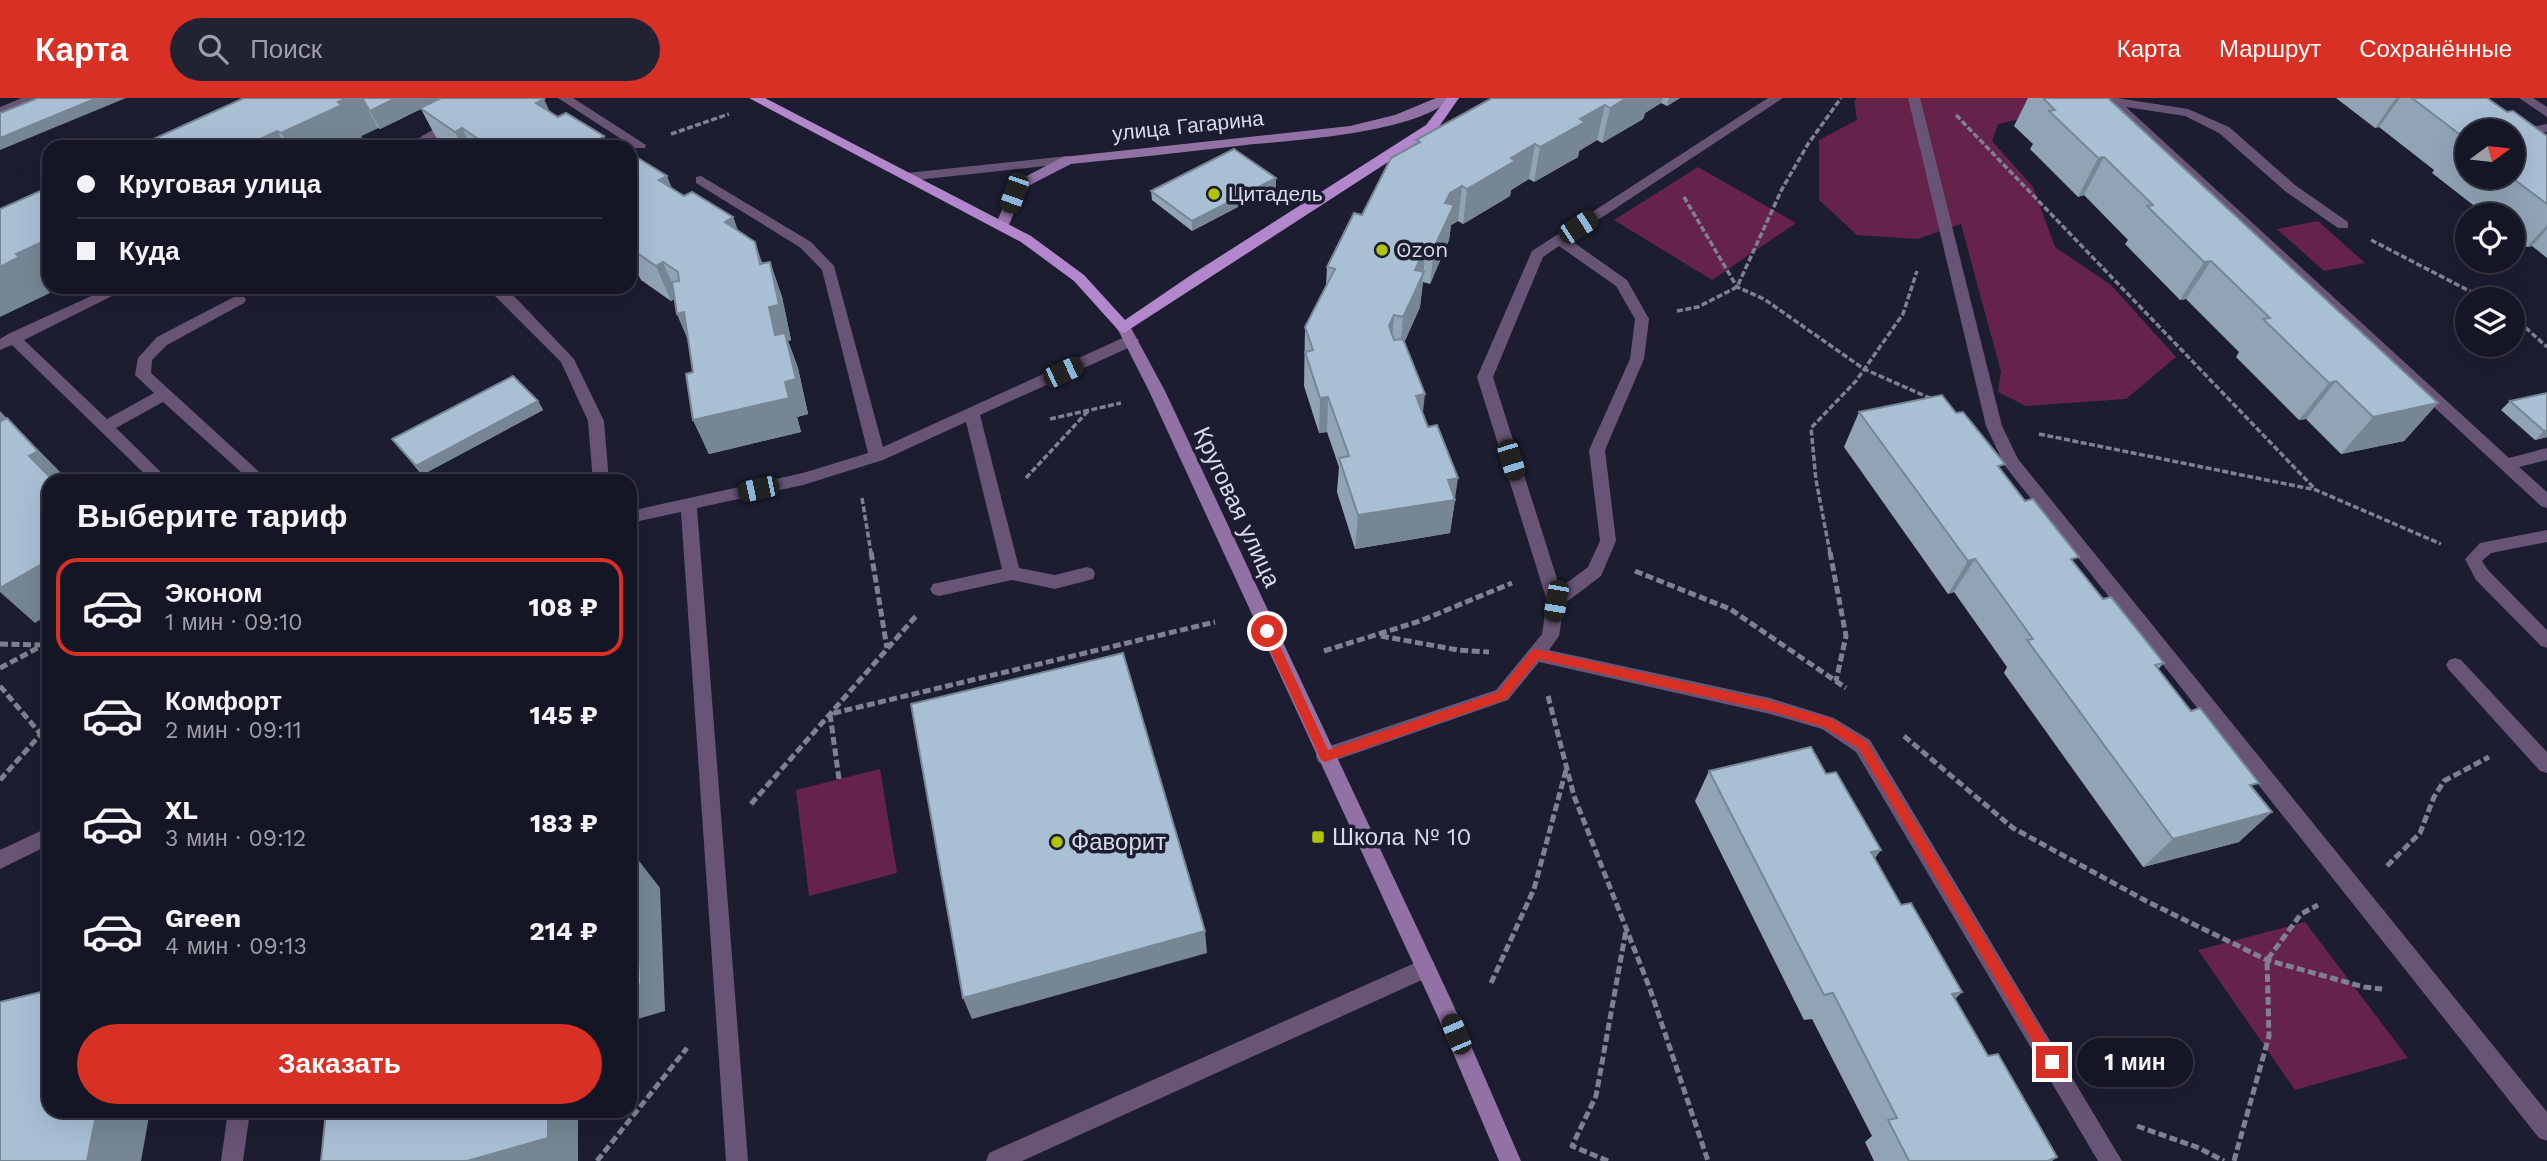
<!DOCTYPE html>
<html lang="ru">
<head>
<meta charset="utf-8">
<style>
	:root { --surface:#151625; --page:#222332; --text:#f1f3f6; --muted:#9d9fa7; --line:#343542; --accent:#d93025 }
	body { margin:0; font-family:"Work Sans",sans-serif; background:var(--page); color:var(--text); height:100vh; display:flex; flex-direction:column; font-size:26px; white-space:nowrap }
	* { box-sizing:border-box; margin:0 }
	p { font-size:23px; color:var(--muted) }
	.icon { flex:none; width:38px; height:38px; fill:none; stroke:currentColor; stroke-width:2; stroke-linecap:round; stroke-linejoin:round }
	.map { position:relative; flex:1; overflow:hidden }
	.drawer { position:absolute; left:42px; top:376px; width:595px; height:644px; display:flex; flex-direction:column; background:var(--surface); border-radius:21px; box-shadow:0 7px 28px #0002,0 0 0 2px var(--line) }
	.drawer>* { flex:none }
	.banner { position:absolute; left:42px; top:42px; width:595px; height:154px; border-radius:21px; box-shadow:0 7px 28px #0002,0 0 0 2px var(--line); display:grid; align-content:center; height:154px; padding:0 35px; background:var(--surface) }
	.needle { width:46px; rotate:75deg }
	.buttons { position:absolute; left:2455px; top:21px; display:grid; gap:14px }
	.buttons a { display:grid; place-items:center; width:70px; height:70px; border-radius:50%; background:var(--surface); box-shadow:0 7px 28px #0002,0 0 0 2px var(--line); font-size:35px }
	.end { position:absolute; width:32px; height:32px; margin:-16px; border:9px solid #d93025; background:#fff; box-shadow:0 0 0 4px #fff }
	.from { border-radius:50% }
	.bubble { position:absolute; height:49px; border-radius:24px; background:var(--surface); box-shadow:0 7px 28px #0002,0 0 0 2px var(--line); font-size:23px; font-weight:700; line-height:49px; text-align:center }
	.car { position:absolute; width:21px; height:42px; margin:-21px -10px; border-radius:9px; box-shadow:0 0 5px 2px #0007; background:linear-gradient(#222 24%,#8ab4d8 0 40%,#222 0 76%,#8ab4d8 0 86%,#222 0) }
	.banner b { display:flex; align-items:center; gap:24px; height:66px; font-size:26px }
	.banner b+b { border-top:2px solid var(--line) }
	.banner i { width:18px; height:18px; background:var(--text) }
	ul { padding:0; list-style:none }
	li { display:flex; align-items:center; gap:21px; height:98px; margin:0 14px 10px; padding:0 21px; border:4px solid transparent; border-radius:21px }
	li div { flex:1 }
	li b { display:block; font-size:26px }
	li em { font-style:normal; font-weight:700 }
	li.on { border-color:var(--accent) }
	li>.icon { width:63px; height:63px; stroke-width:1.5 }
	h2 { padding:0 35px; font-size:32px; line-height:84px }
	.primary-button { display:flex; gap:14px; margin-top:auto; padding:14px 35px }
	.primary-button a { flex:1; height:80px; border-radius:42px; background:var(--accent); color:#fff; font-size:28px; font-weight:700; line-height:80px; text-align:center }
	header { display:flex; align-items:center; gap:42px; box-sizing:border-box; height:98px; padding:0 35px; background:var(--accent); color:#fff }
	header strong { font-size:33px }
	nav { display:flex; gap:38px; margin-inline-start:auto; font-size:24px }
	.search { width:490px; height:63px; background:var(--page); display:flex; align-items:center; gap:18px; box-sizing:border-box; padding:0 24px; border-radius:38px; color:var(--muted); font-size:26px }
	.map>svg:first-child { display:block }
	.green { fill:#65234c }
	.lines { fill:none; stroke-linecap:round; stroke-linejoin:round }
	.path-far1 { stroke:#7f8192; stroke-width:3.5; stroke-dasharray:6 2.5; stroke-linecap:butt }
	.path { stroke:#7f8192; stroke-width:5; stroke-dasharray:8 3.5; stroke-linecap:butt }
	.lane { fill:#685475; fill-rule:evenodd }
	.street { fill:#685475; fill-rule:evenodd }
	.secondary { fill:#9271a5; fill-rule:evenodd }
	.primary { fill:#b287cb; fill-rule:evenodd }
	.wall { fill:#91a4b6; fill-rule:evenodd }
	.shaded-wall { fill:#768694 }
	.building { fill:#a9bfd4; stroke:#768694; stroke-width:2 }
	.route { fill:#d93025 }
	.poi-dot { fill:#afc504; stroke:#1c1d31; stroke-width:2.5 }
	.labels { text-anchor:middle; stroke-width:7; stroke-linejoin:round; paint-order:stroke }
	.far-street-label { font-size:21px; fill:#d9dbe9; stroke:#1c1d31 }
	.far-poi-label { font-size:21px; fill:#d9dbe9; stroke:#1c1d31; text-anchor:start }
	.street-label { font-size:24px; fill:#d9dbe9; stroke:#1c1d31 }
	.poi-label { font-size:24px; fill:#d9dbe9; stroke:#1c1d31; text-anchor:start }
</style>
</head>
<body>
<header>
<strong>Карта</strong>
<div class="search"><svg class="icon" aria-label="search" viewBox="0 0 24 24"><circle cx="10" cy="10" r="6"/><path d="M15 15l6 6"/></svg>Поиск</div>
<nav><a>Карта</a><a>Маршрут</a><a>Сохранённые</a></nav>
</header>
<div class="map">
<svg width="2547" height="1063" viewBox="0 0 2547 1063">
	<rect width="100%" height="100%" fill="#1c1d31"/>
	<g class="green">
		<polygon points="1857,0 2068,0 2066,11 1998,26 1992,43 2033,89 2055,149 2111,187 2176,259 2126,301 2026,308 1998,294 2001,274 1961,126 1917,141 1857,137 1819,102 1819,42 1857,22 1854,3"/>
		<polygon points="1698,69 1796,125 1712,182 1614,122"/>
		<polygon points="2318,123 2365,165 2324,173 2277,131"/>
		<polygon points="880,671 897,775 809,798 796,692"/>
		<polygon points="2305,824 2408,960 2295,992 2198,852"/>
	</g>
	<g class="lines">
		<g class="path-far1">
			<polyline points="1956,17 2316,392"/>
			<polyline points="671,36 729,16"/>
			<polyline points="1684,99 1737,189 1764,201 1864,271 1932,301"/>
			<polyline points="2371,142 2485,201"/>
			<polyline points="1677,213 1698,209 1737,189 1782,91 1808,46 1841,0"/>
			<polyline points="2513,218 2547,249"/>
			<polyline points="1050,321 1121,305"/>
			<polyline points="2039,336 2316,392 2441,446"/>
			<polyline points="1026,380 1089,312"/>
			<polyline points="862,400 871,455"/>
			<polyline points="1830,455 1816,382 1811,330 1856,283 1903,216 1917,173"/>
		</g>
		<g class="path">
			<polyline points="871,454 887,550"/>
			<polyline points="1830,454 1846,538 1836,583"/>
			<polyline points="1635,473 1730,511 1846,590"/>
			<polyline points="1381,538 1458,552 1489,554"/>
			<polyline points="0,546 41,547"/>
			<polyline points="1324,553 1420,523 1512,485"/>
			<polyline points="0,570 49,544"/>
			<polyline points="0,588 49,646"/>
			<polyline points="1548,598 1574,698 1650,891 1708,1063"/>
			<polyline points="1904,638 2013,730 2148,804 2267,862 2364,889 2382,891"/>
			<polyline points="839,681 830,616 1215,524"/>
			<polyline points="0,682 49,627"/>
			<polyline points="751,706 916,518"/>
			<polyline points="2387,768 2420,735 2434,699 2444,683 2489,659"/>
			<polyline points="1491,885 1534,791 1566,672"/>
			<polyline points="2137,1028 2199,1050 2224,1063"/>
			<polyline points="597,1063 687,950"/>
			<polyline points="1608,1063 1572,1048 1596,998 1626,832"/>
			<polyline points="2234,1063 2269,938 2267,862 2301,816 2318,807"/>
		</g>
		<g class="lane">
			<polygon points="22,0 39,0 0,18 0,9"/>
			<polygon points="488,0 503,0 419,49 403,49"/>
			<polygon points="558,0 573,0 646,47 645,50 635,50"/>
			<path d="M1768,0H1783L1569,141L1627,182L1649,221L1644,261L1605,352L1616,443L1601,478L1564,506L1559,538L1549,552L1770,600L1834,620L1870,642L2122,1063H2098L1856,654L1822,631L1770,616L1539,564L1508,602L1325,666L1318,664L1316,658L1318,652L1496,592L1542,536L1547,503L1477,279L1532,153ZM1559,148L1616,188L1635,221L1630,261L1589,352L1600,443L1588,469L1560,490L1493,279L1543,159Z"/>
			<polygon points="1908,0 1920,0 2002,328 2018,361 2547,1014 2547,1043 2539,1040 2005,368 1986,328"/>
			<polygon points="2100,0 2117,0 2188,11 2229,29 2295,87 2348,124 2348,130 2338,130 2285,93 2219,35 2185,18 2126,9 2509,360 2547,350 2547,362 2519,369 2547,394 2547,410 2541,408"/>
			<polygon points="2519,0 2533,0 2547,9 2547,19"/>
			<polygon points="2547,26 2547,34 2513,40 2513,33 2509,33"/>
			<polygon points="701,78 811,144 834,168 883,349 1127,238 1132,237 1139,242 1137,246 980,317 1019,470 1055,477 1087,469 1093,471 1095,476 1093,481 1055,491 1012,482 939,498 933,496 930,491 933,486 1002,471 966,324 883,362 803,387 697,410 748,1063 726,1063 681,414 630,425 630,413 803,375 868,355 822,172 801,150 696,85 696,79"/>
			<polygon points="111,189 130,189 24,242 107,321 154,295 135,277 138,260 157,239 234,199 244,199 246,202 244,205 167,247 152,262 151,275 269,383 251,383 163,304 116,330 170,383 152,383 12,247 0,252 0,241 8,236"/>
			<polygon points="486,189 503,189 512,196 574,261 604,323 609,383 593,383 588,323 561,264"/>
			<polygon points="2547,432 2547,444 2491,455 2482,463 2488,472 2547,532 2547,550 2541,548 2476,482 2465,461 2480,445"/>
			<polygon points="2455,560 2461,562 2547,654 2547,675 2540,673 2449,572 2446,567 2449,562"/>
			<polygon points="49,729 49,747 0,771 0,752"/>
			<polygon points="1426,860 1433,863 1436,870 1433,877 1022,1063 986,1063 989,1055"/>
			<polygon points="228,1013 250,1013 243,1063 221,1063"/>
		</g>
		<polygon class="street" points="1068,58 1075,62 1073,65 907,83 900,79 907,75"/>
		<g class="secondary">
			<path d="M1436,0H1452C1416,35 1297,42 1246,47C1188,54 1129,60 1071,66L1030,87L1020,100L1008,129H998L996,126L1007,100L1021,81L1063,59L1350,28L1395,17Z"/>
			<polygon points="1124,225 1131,230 1165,293 1452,904 1521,1063 1499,1063 1437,917 1149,293 1117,230"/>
		</g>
		<polygon class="primary" points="749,0 765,0 1031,138 1084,177 1125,222 1194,175 1426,27 1447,0 1459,0 1436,33 1124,235 1119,233 1074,183 1021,144"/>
	</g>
	<g class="wall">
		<polygon points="244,0 550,14 609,49 445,49 439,45 421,11 380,31 378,30 361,38 363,42 348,49 136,49"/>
		<polygon points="1492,0 1680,0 1667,8 1661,5 1645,15 1643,21 1602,45 1597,42 1579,53 1578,59 1534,84 1529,81 1511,92 1510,98 1463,126 1458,123 1451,127 1449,142 1430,186 1423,184 1420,209 1404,245 1423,316 1455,402 1450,435 1355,451 1337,394 1339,369 1327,334 1319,335 1304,288 1305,229 1326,188 1327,169 1362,117 1415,47 1416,42"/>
		<polygon points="2028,0 2108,0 2438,305 2404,343 2341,356 2306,321 2299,322 2236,259 2239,254 2186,201 2180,202 2125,146 2128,142 2084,97 2078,99 2030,51 2033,46 2014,28"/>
		<path d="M2336,0H2487L2507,14L2547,38V160L2532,148L2527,149L2513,138V117H2486L2432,75L2434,72L2379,29L2375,30ZM2468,33L2513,79H2468Z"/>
		<polygon points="630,55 672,91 684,98 733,119 738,133 763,165 770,164 782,199 791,242 788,243 798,270 808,316 797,319 801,334 709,356 693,322 693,274 689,244 677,216 674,201 671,203 641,182 635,170 630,167"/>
		<polygon points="1276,89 1192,133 1152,102 1151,93"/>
		<polygon points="2547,295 2547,339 2535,342 2501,312 2510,303"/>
		<polygon points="538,303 543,312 422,377 392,341"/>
		<polygon points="1859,314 2001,372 2103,501 2164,565 2158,571 2253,690 2239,744 2143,769 2004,575 2007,569 1954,494 1948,496 1844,349"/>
		<polygon points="1709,673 1875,761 1901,807 1962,894 1955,901 1988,958 2057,1059 2052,1063 1874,1063 1865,1044 1872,1038 1812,921 1804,922 1695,703"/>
	</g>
	<g class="shaded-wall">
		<polygon points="97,0 126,0 0,52 0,40"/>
		<polygon points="347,0 362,0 378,30 361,38 363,42 348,49 290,49 281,35"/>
		<polygon points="396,0 443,0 380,31 370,13"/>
		<polygon points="1627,0 1663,0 1661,5 1645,15 1643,21 1602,45 1610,10"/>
		<polygon points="1669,0 1680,0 1667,8"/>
		<polygon points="2396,0 2400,0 2379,29 2375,30"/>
		<polygon points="544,1 560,36 536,5"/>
		<polygon points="1605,7 1597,42 1579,53 1578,59 1534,84 1540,49 1580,21"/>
		<polygon points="462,30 472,49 463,49 455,34"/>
		<polygon points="277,33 287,49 243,49"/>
		<polygon points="604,38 609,49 598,49 596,43"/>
		<polygon points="1535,46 1529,81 1511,92 1510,98 1463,126 1467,91 1511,60"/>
		<polygon points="2104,59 2084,97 2078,99 2098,60"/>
		<polygon points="667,78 681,113 659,82"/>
		<polygon points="1276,80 1276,89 1192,133 1192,123"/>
		<polygon points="1462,88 1458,123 1451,127 1449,142 1430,186 1434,150 1445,105 1450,95"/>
		<polygon points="733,119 746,155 725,124"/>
		<polygon points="2547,127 2547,131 2532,148 2527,149"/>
		<polygon points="49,141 49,189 52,189 47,191 50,195 0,219 0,169 16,156"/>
		<polygon points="755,144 767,179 760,166"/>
		<polygon points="1426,148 1420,209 1400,254 1403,219 1415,172"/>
		<polygon points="2211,163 2186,201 2180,202 2204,164"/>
		<polygon points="663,164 678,199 671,203 656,168"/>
		<polygon points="770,164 782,199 791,242 788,243 798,270 808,316 797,319 801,334 709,356 693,322 785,284 769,209"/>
		<polygon points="684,214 692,251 677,216"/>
		<polygon points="1394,217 1391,252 1389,228"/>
		<polygon points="2336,283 2306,321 2299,322 2329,285"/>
		<polygon points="1425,296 1421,331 1416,298"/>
		<polygon points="1328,299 1327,334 1319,335 1320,300"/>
		<polygon points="538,303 543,312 422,377 416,368"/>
		<polygon points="2438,305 2404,343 2341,356 2373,319"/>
		<polygon points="0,313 15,329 7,320 69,383 54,383 0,329"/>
		<polygon points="2547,332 2547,339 2535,342 2544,333"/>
		<polygon points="1458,380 1450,435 1355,451 1358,417 1448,382"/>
		<polygon points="1975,461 1954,494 1948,496 1968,463"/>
		<polygon points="49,462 49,516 35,525 0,494 0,490"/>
		<polygon points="2272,714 2239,744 2143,769 2173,741"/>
		<polygon points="1881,752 1861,780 1871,754"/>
		<polygon points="636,759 660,790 665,913 631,923 633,986 630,987 630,889"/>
		<polygon points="1205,833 1207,855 972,921 963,900"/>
		<polygon points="1962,894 1937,919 1952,896"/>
		<polygon points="97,1013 150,1013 141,1063 87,1063"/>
		<polygon points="548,1013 578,1013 578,1063 467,1063"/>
	</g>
	<g class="building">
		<polygon points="38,0 97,0 0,40 0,15"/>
		<polygon points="244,0 347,0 338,4 342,7 281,35 277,33 243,49 136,49"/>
		<polygon points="362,0 396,0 370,13"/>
		<polygon points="441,0 542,0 544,1 536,5 558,19 566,15 604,38 596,43 606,49 490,49 462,30 455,34 420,10"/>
		<polygon points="1492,0 1627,0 1610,10 1605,7 1580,21 1585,24 1540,49 1535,46 1511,60 1515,63 1467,91 1462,88 1450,95 1445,105 1454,107 1434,150 1426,148 1415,172 1424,174 1414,196 1403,219 1394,217 1389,228 1394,242 1403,241 1425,296 1416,298 1428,329 1437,327 1458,380 1448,382 1455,402 1358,417 1339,360 1349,358 1328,299 1320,300 1305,254 1313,252 1305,229 1335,171 1327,169 1354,115 1362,117 1391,60 1420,44 1416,42"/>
		<polygon points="2043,0 2108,0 2438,305 2373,319 2336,283 2329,285 2263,221 2270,220 2211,163 2204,164 2147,108 2153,107 2104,59 2098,60 2049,13 2055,12"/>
		<polygon points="2412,0 2487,0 2507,14 2513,13 2547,38 2547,106 2511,79 2513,79 2513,33 2468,33 2468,46 2458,40 2463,39"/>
		<polygon points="1234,51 1276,80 1192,123 1151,93"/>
		<polygon points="630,55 667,78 659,82 684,98 692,94 733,119 725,124 755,144 760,166 770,164 779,207 769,209 775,237 785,235 796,281 785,284 789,300 693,322 686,276 693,274 684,214 677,216 672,184 679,183 678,174 663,164 656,168 630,150 630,143 631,143 630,142"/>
		<polygon points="49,89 49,141 16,156 19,159 0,169 0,111"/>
		<polygon points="513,278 538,303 416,368 392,341"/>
		<polygon points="2547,295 2547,332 2544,333 2510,303"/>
		<polygon points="1942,297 1956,315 1963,314 2005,366 1998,368 2025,403 2033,401 2079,459 2071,461 2103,501 2111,499 2164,565 2155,567 2191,613 2200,610 2259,685 2250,687 2272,714 2173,741 2027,542 2033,541 1975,461 1968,463 1859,314"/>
		<polygon points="7,320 38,353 29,358 53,382 63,377 68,383 49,383 49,462 0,490 0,324"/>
		<polygon points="1123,555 1205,833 963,900 911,606"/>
		<polygon points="1811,649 1826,676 1836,674 1881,752 1871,754 1901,807 1911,805 1962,894 1952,896 1988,958 1998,956 2057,1059 2048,1063 1909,1063 1888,1022 1897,1020 1833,895 1824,897 1709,673"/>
		<polygon points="636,759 641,886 630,889 630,761"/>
		<polygon points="49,892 49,1013 97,1013 87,1063 0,1063 0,904"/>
		<polygon points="326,1013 548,1013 548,1040 467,1063 321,1063"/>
	</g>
	<polygon class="route" points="1267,528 1273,533 1328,652 1498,594 1531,553 1535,551 1770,603 1832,621 1867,644 2057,959 2057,968 2047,968 1859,651 1824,629 1770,613 1538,561 1506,601 1325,664 1321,662 1261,533"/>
	<g class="poi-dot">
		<circle cx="1214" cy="96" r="7"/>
		<circle cx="1382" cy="152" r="7"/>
		<rect x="1311" y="732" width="14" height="14" rx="3.5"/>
		<circle cx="1057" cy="744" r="7"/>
	</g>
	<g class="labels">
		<g class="far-street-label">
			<text transform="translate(1188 28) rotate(-6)" y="7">улица Гагарина</text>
		</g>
		<g class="far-poi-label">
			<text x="1228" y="103">Цитадель</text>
			<text x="1396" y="159">Ozon</text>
		</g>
		<g class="street-label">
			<text transform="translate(1237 409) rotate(65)" y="8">Круговая улица</text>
		</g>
		<g class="poi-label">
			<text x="1332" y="747">Школа № 10</text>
			<text x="1071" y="752">Фаворит</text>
		</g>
	</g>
</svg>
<div class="buttons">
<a><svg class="needle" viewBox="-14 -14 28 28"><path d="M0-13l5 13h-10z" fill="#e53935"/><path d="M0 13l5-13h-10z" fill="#9d9fa7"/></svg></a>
<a><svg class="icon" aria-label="locate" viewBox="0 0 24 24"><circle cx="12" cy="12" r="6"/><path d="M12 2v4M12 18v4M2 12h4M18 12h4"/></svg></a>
<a><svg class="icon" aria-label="layers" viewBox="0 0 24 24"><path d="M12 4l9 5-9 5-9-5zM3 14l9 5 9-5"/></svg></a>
</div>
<i class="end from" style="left:1267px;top:533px"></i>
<i class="end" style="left:2052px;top:964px"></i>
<div class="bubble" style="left:2077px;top:940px;width:116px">1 мин</div>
<i class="car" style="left:1014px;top:95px;rotate:199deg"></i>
<i class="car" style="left:1578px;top:129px;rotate:57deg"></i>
<i class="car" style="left:1063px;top:274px;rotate:65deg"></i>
<i class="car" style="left:1511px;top:362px;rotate:163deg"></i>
<i class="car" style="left:758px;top:391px;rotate:258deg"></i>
<i class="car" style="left:1556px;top:503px;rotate:190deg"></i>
<i class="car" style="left:1456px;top:936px;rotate:337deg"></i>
<div class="banner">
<b><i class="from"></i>Круговая улица</b>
<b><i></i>Куда</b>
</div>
<section class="drawer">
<h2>Выберите тариф</h2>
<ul>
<li class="on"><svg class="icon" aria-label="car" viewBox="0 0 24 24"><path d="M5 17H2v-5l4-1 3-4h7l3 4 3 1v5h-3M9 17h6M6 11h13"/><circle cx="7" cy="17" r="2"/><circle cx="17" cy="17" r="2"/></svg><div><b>Эконом</b><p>1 мин · 09:10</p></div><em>108 ₽</em></li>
<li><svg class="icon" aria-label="car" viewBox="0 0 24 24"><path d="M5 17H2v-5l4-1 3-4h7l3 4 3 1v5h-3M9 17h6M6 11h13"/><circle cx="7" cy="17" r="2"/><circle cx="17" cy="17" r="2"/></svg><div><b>Комфорт</b><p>2 мин · 09:11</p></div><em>145 ₽</em></li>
<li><svg class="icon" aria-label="car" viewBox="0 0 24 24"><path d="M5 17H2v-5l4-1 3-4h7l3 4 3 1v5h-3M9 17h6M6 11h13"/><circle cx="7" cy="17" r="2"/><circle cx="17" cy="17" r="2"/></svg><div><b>XL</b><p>3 мин · 09:12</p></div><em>183 ₽</em></li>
<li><svg class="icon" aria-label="car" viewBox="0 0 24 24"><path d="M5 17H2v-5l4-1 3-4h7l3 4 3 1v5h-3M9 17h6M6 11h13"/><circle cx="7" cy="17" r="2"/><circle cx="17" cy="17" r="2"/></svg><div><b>Green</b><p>4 мин · 09:13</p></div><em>214 ₽</em></li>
</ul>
<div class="primary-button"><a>Заказать</a></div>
</section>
</div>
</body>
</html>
